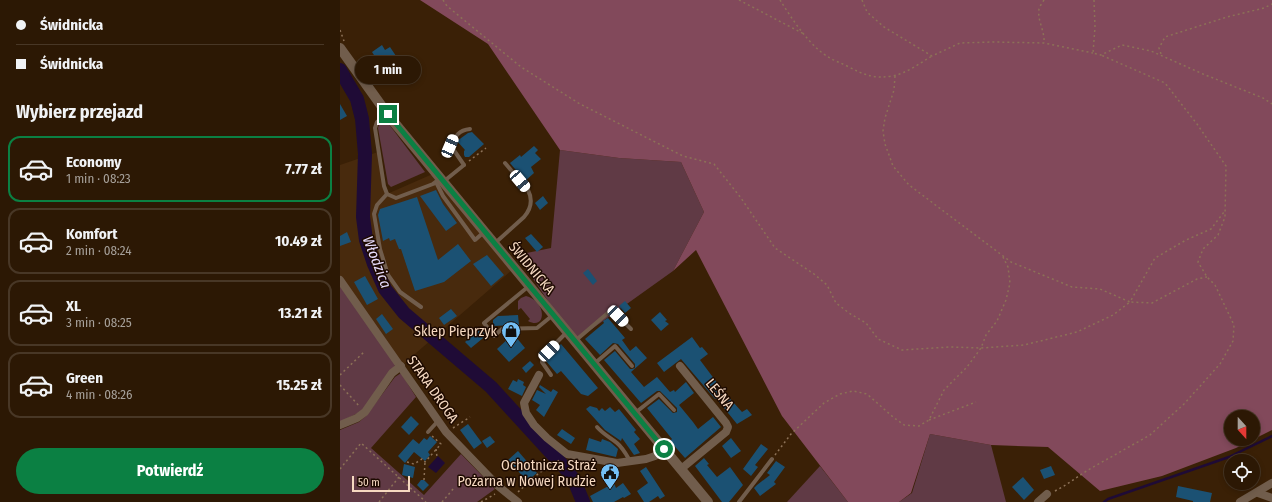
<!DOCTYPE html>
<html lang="pl">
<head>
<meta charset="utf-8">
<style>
	:root { --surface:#2c1804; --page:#34210e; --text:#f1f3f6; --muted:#a6a09a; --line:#483726; --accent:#0b8043 }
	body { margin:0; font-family:"Fira Sans Condensed",sans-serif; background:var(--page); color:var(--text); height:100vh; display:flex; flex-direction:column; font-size:15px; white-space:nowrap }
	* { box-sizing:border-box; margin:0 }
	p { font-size:13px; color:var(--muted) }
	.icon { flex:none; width:22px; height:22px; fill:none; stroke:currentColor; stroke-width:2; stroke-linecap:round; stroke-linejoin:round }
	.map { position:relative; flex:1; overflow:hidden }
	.drawer { display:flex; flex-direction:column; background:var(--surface); width:340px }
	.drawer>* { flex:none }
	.hud { display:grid; align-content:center; height:88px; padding:0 16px; background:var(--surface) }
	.needle { width:26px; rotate:159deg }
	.fabs { position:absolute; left:884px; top:410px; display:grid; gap:8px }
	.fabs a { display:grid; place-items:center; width:36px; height:36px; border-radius:50%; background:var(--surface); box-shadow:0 2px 6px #0003,0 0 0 1px var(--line); font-size:20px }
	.scale { position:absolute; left:12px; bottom:10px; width:58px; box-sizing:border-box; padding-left:4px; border:2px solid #f6d9c1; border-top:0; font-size:11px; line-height:14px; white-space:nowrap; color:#f6d9c1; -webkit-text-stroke:3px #1d0a00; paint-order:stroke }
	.end { position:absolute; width:18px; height:18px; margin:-9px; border:5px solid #0b8043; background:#fff; box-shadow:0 0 0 2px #fff }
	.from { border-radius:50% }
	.bubble { position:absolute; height:28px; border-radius:14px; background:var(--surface); box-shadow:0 2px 6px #0003,0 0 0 1px var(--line); font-size:13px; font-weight:700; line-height:28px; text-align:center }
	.car { position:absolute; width:12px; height:24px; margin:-12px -6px; border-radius:5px; box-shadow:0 0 3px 1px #0007; background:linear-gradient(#fff 24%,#345 0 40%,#fff 0 76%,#345 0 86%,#fff 0) }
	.hud b { display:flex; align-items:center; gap:14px; height:38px; font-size:15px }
	.hud b+b { border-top:1px solid var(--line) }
	.hud i { width:10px; height:10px; background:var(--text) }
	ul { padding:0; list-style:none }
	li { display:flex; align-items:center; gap:12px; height:66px; margin:0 8px 6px; padding:0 8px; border:2px solid var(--line); border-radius:12px }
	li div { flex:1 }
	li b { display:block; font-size:15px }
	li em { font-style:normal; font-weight:700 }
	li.on { border-color:var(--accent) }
	li>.icon { width:36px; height:36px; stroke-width:1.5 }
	h2 { padding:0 16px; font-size:18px; line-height:48px }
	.button { display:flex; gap:8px; margin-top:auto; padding:8px 16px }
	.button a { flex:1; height:46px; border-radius:24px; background:var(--accent); color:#fff; font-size:16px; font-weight:700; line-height:46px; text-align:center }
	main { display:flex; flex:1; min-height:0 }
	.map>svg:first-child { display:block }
	.built { fill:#482a0d }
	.green { fill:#603a45 }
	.forest { fill:#82495b; fill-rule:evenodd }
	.water { fill:#1f0b36 }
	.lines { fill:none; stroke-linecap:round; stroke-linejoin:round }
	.stream { stroke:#1f0b36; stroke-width:2.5 }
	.river { stroke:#1f0b36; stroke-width:14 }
	.building { fill:#1b5173 }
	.path { stroke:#8c7157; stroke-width:1.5; stroke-dasharray:2 3; stroke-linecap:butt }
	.service { stroke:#715d4c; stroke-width:4 }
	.minor { stroke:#715d4c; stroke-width:8 }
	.tertiary { stroke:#715d4c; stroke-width:10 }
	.route { stroke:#0b8043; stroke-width:5 }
	.labels { text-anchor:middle; stroke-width:3; stroke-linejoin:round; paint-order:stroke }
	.street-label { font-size:14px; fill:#f6d9c1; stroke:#1d0a00 }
	.poi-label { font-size:14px; fill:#f6d9c1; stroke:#1d0a00; text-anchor:end }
	.water-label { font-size:15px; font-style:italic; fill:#e7dcfc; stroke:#1d0a00 }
</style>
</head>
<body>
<main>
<section class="drawer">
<div class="hud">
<b><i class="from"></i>Świdnicka</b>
<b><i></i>Świdnicka</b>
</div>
<h2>Wybierz przejazd</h2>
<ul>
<li class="on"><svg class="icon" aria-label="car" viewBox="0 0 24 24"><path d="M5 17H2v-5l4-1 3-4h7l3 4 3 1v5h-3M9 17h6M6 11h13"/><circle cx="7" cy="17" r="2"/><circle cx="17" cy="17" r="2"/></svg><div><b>Economy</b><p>1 min · 08:23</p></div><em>7.77 zł</em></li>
<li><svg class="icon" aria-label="car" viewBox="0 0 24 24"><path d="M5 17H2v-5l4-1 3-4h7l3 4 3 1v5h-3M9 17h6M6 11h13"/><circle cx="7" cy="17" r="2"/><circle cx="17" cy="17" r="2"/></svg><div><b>Komfort</b><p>2 min · 08:24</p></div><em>10.49 zł</em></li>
<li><svg class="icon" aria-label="car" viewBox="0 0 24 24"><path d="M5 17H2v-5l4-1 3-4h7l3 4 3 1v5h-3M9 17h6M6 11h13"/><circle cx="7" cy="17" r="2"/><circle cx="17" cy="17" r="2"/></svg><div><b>XL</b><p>3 min · 08:25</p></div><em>13.21 zł</em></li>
<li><svg class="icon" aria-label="car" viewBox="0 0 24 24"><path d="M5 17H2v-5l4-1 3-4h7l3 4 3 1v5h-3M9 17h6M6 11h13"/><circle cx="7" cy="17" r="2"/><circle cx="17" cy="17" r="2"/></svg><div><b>Green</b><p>4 min · 08:26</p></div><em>15.25 zł</em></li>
</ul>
<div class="button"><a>Potwierdź</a></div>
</section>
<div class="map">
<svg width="932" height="502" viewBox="0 0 932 502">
	<rect width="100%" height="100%" fill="#3a2006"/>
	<polygon class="built" points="38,152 47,194 95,173 171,271 61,366 0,279 0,165"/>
	<g class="green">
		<polygon points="46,122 48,123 85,172 51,187 48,184 38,128 39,125"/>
		<polygon points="220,150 279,158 341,162 364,212 333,271 235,341 177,255 211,248"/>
		<polygon points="0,286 56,364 25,408 22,411 0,422"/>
		<path d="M186,296C207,301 207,331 188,321L190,319L181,308L178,310V301L181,298Z"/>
		<polygon points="61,373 76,397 31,448 84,495 121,454 155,489 137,502 0,502 0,430 19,422 26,416 55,377"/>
		<polygon points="590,434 651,445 666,502 559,502 572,493"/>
		<polygon points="480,466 508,502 447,502"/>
	</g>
	<path class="forest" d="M80,0H932V430L896,448L822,476L760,491L708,447L651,445L590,434L571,493L559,502H508L442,416L356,250L333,271L364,212L341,162L279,158L220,150L148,44ZM891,417H913V439H891Z"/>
	<polygon class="water" points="98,456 105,463 96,473 88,467"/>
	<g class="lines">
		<polyline class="stream" points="764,502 768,499 889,457 932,436"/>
		<polyline class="river" points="0,70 17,99 22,119 25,154 23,217 26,240 34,264 45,289 64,313 151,387 226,469 234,480 243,502"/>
	</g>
	<g class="building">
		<polygon points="42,45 45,50 50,47 58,59 43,69 32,52"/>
		<polygon points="0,104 7,116 0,120"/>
		<polygon points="132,132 144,144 129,157 125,157 124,155 124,151 125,150 117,141 128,133"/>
		<polygon points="194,146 198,150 195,153 201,159 191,167 194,173 185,181 170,163 180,155 181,157"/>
		<polygon points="96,190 103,204 117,223 106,231 80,196"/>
		<polygon points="203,196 208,203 200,210 195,203"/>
		<polygon points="77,197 98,260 118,244 131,261 104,282 75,291 61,249 59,249 55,239 50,241 49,238 43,241 38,215 40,209"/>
		<polygon points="7,232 11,242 0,246 0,236"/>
		<polygon points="191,234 203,247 197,252 185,238"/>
		<polygon points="147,255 164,275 151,286 133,264"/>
		<polygon points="248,269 257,281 253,285 243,273"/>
		<polygon points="25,276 38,299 27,305 14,282"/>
		<polygon points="285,301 291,308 285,313 279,306"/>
		<polygon points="111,309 117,316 104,325 99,318"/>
		<polygon points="320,312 327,320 325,321 329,324 321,331 311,320"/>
		<polygon points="42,314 53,329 46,334 36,319"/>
		<polygon points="178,315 179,325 153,326 153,320 158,316"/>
		<polygon points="268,318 285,338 282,340 290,351 296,346 307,358 291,372 304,387 317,377 330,392 334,390 335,392 346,382 354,393 339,405 353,422 358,429 373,417 381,427 345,458 330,441 332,439 307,408 319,399 333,413 337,412 337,408 320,391 317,391 301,403 264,360 275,351 290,369 292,369 295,368 295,364 278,344 273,343 260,355 245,339 264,323 263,321"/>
		<polygon points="142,328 148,334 131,348 125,342"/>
		<polygon points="170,337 176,337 185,348 169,362 157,349"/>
		<polygon points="352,337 360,348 362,347 368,354 360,360 384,392 402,412 407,409 412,415 397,424 376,398 375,399 341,359 324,372 317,363"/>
		<polygon points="221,344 258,388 248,396 241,394 221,371 217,374 206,361 206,358"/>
		<polygon points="190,361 194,365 186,373 182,368"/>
		<polygon points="178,379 184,382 183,385 186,387 182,396 168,389 173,380 177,382"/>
		<polygon points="200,385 211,392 213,389 218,392 204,417 196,410 200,405 192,400 197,390 206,394 199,387"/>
		<polygon points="250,406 257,408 259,411 262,408 265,411 270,407 275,412 279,409 296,430 294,432 300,439 294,444 300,453 294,455 282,438 281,441 265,430 246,409"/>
		<polygon points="71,416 79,424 69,435 61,427"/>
		<polygon points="128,424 142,443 134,449 120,430"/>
		<polygon points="222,429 235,438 231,444 217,435"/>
		<polygon points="90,436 97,442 88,452 90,455 85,461 74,452 65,463 58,456 73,439 79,444 84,438 87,440"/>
		<polygon points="150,436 155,442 147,448 142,441"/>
		<polygon points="249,438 261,442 262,439 270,442 278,449 276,457 246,450"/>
		<polygon points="391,438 401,451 391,458 382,446"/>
		<polygon points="421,444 428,449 415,465 418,467 411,476 403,469"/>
		<polygon points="178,451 197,473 187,481 168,460"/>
		<polygon points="364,458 369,464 367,465 377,477 390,467 403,485 389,502 382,502 355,466"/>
		<polygon points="436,461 445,467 434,482 436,484 420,496 414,488 417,485 430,475 427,473"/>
		<polygon points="64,464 75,467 73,478 62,475"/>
		<polygon points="711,466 715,475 704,479 700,470"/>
		<polygon points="306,467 325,496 320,499 318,496 309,502 304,502 297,491 308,483 300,471"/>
		<polygon points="683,477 694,490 684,500 672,487"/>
		<polygon points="81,480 84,480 89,485 83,491 77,485"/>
		<polygon points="274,483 276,488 283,483 291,494 284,498 283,497 274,502 253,502 250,496"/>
		<polygon points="838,486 872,493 870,502 853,502 853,501 836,497"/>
	</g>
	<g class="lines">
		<g class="path">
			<polyline points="103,0 107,6 181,67 240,104 343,156 374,164 401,198 435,248 474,274 487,285 496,303 509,313 526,323 538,339 562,350 610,347 641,348 684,345 737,332 773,315 790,302 812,303 857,279 867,277"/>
			<polyline points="399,0 464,34"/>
			<path d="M440,0C452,19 470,47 490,58C495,61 501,63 507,66C524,75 534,79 553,76C567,73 580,63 592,56"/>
			<polyline points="522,0 527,12 544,27 592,56 620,43 653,42 704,43 753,53"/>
			<path d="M704,0C702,3 700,6 699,9C697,20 705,31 704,43"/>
			<polyline points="754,0 755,27 753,53 761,55 782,45 811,51 863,74 923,98 932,104"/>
			<polyline points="0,30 4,41"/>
			<polyline points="821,54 819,48 825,37 887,17 924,8 932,4"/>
			<polyline points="555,76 554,90 545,118 543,131 545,144 553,166 569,185 671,262 732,287 760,289 790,302 815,258 846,240 871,229 884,212"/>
			<polyline points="129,161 146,148"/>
			<polyline points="0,375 24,352"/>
			<polyline points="0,385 20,407"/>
			<polyline points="589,420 636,402"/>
			<polyline points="113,428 130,417"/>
			<polyline points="96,449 97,457"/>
			<polyline points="435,455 451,434 484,403 500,394 513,391 527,394 553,417 564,425 579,426 589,420 604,390 627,367 641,348 646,335 657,321 666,300 670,283 668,267 663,257"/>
			<polyline points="67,462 74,464 82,459 85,462 101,444 92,436"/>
			<polyline points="0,469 21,443 86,502"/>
			<polyline points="84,480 85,462"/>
			<polyline points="715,491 724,486 748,470 810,435 844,404 880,364 893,341 894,325 875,285 867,277 858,262 863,249 878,235 885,217 886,166 857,124 825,83 761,55"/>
			<polyline points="178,492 199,473 221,459"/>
			<polyline points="39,502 59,477"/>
			<polyline points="102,502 114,488"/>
			<polyline points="141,502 155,494"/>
		</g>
		<g class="service">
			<polyline points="48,115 37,122 35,128 44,186 47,194 56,198 93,184 100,179"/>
			<path d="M124,165L111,146C115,136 119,130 130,129"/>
			<polyline points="96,182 103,196 135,240 144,232"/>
			<polyline points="103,182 124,165"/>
			<polyline points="47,194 37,205 34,214 40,249 48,275 60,292 81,307"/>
			<path d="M154,244L184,217C191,209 193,200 188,190L165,163"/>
			<polyline points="189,286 144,323 154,336 162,329 197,328 213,315"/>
			<polyline points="235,341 269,312 275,313 291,329"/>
			<polyline points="254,364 275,346 292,366"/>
			<polyline points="211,375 202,362 202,357 227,332"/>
			<polyline points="295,413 319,394 334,410"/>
			<path d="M257,427C264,435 270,437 277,443C283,448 286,454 290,461"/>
			<polyline points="88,432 98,421"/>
			<polyline points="399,502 432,459"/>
		</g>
		<g class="minor">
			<polyline points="0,280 106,432 158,486 178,502"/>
			<polyline points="340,366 386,423 388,427 386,432 341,469"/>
			<polyline points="199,375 184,403 186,413 194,425 207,438 227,454 277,463 306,459 315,456 324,449"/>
			<polyline points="0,425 17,418 25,412 52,373 61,366"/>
			<polyline points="918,493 932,498"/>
			<polyline points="698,502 707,494"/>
			<polyline points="900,502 932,483"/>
		</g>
		<polyline class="tertiary" points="0,48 48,115 368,502"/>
	</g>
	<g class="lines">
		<polyline class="route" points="48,114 324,449"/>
	</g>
	<defs>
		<g id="shop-pin" transform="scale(1)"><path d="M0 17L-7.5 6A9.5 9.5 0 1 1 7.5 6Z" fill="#74c0f6" stroke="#1d0a00"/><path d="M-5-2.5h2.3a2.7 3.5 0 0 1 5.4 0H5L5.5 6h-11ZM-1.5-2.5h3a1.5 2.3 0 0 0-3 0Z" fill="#111"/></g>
		<g id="civic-pin" transform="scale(1)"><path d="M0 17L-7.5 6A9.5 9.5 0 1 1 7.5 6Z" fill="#74c0f6" stroke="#1d0a00"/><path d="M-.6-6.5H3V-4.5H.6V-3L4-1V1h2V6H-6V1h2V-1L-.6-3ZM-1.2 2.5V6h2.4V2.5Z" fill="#111"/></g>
	</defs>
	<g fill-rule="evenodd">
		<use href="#shop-pin" x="171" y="331"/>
		<use href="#civic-pin" x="270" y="473"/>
	</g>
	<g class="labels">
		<g class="street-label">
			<text transform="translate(192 268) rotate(50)" y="5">ŚWIDNICKA</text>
			<text transform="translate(93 389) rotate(55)" y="5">STARA DROGA</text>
			<text transform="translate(380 394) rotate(51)" y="5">LEŚNA</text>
		</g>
		<g class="poi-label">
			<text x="157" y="336">Sklep Pieprzyk</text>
			<text x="256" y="470">Ochotnicza Straż<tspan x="256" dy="16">Pożarna w Nowej Rudzie</tspan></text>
		</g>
		<g class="water-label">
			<text transform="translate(37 262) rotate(69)" y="5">Włodzica</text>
		</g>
	</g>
</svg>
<div class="fabs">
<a><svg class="needle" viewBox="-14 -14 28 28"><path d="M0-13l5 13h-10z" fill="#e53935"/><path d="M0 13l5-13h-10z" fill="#a6a09a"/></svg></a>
<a><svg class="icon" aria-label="locate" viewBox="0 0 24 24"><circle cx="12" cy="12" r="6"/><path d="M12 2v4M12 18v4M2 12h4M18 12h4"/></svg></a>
</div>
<div class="scale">50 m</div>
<i class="end from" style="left:324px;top:449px"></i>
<i class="end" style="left:48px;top:114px"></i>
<div class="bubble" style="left:15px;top:56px;width:66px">1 min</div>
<i class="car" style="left:110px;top:146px;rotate:23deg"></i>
<i class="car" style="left:180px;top:181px;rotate:140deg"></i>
<i class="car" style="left:278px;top:316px;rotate:136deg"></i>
<i class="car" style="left:209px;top:351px;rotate:46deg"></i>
</div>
</main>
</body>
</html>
